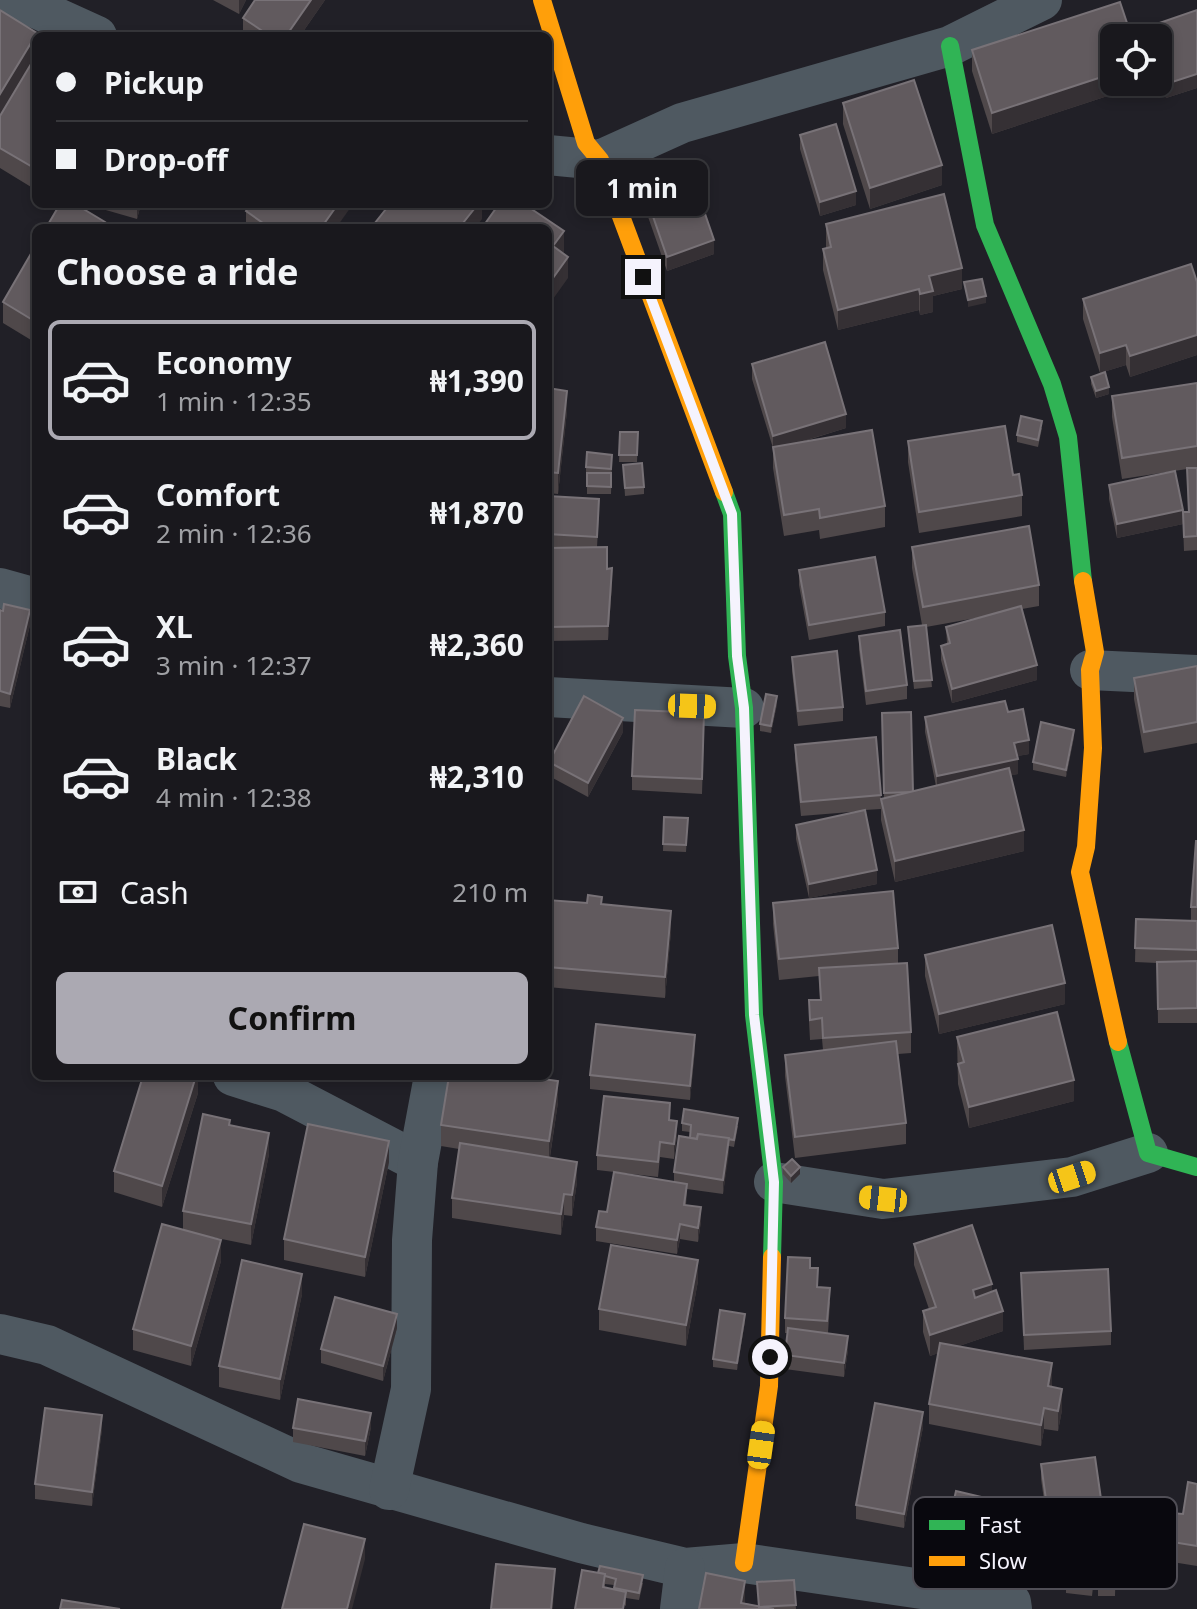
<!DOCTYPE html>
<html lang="en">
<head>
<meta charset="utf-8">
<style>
	:root { --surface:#19181d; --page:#26252a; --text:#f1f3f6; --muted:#9fa0a4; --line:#37373b; --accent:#aba9b2 }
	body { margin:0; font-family:"Noto Sans",sans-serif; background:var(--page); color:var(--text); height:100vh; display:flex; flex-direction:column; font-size:30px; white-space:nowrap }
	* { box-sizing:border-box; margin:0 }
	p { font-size:26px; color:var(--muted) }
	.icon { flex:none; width:44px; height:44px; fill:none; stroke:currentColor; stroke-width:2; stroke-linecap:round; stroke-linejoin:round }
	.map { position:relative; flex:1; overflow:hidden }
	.details { position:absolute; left:32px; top:224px; width:520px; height:856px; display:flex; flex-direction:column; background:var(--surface); border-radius:12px; box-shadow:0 4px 12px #0003,0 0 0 2px var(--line) }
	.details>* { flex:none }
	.hud { position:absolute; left:32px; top:32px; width:520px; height:176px; border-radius:12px; box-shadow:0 4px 12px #0003,0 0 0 2px var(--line); display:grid; align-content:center; height:176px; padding:0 24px; background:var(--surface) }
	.fabs { position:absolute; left:1100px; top:24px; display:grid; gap:16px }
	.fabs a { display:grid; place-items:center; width:72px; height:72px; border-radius:12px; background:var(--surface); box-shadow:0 4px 12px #0003,0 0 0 2px var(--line); font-size:40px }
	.end { position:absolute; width:36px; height:36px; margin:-18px; border:10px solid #f5f3fd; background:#111; box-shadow:0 0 0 4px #111 }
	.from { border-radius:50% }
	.bubble { position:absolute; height:56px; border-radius:12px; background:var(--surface); box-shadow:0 4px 12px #0003,0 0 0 2px var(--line); font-size:26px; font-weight:700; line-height:56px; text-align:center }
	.car { position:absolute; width:24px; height:48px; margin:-24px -12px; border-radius:10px; box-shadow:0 0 6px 2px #0007; background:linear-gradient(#f5c518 24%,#345 0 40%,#f5c518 0 76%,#345 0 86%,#f5c518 0) }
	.hud b { display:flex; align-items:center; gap:28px; height:76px; font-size:30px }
	.hud b+b { border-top:2px solid var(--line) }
	.hud i { width:20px; height:20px; background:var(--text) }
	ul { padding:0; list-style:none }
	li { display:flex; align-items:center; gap:24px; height:120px; margin:0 16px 12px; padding:0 8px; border:4px solid transparent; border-radius:12px }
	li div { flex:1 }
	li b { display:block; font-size:30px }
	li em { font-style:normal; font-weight:700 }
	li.active { border-color:var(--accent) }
	li>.icon { width:72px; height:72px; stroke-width:1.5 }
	h2 { padding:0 24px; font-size:36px; line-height:96px }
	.pay { display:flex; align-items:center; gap:20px; height:88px; padding:0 24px; font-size:30px }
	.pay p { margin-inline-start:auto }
	.action { display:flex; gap:16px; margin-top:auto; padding:16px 24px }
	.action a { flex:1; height:92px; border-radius:12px; background:var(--accent); color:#111; font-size:32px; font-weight:700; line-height:92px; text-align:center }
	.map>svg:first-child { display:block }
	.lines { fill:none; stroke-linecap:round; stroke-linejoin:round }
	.street { stroke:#4f5961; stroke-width:40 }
	.fast { stroke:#30b455; stroke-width:18 }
	.slow { stroke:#ff9f0a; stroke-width:18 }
	.wall { fill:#4f484a; fill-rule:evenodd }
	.shaded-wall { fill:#353034 }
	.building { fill:#615a5e; stroke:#787277; stroke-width:2 }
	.route { stroke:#f5f3fd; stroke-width:10 }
	.key { fill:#09080e; stroke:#504e56; stroke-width:2 }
	.key-label { font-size:22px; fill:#f5f3fd }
</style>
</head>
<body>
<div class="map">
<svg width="1197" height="1609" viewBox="0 0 1197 1609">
	<rect width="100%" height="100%" fill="#212027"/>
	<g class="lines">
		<g class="street">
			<polyline points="18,0 97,36"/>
			<polyline points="548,155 600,160 682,123 950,46 1042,0"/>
			<polyline points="0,588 36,598"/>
			<polyline points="1090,670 1197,675"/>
			<polyline points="548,697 744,708"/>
			<polyline points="233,1076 284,1092 418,1162"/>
			<polyline points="774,1182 883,1199 1072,1177 1148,1153"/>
			<polyline points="0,1334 47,1345 301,1463 581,1543 685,1568 744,1563 1011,1602 1012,1609"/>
			<polyline points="389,1490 411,1389 412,1240 418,1162 434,1076"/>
			<polyline points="680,1609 685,1568"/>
		</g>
		<g class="fast">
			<polyline points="950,46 985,225 1052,384 1068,437 1083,581"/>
			<polyline points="724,492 732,514 737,656 744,708 754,1015 774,1182 772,1257"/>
			<polyline points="1118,1042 1148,1153 1197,1167"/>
		</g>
		<g class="slow">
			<polyline points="542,0 586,143 600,160 724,492"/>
			<polyline points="1083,581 1095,652 1090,670 1093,748 1086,847 1080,872 1118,1042"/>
			<polyline points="744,1563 769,1386 772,1257"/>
		</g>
	</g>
	<g class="wall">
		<polygon points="213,0 246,0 239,14"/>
		<polygon points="255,0 325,0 300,36 243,36 243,18"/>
		<polygon points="0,10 37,36 34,59 36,60 36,190 0,168 0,116 26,71 0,115"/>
		<polygon points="1197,10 1197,88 1166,98 1158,73 1158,38 1148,38 1148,27"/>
		<polygon points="972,50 1141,82 1141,85 992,134 972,71"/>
		<polygon points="843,103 942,185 870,209 843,124"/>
		<polygon points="800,135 856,205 820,216 800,149"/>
		<polygon points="646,196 714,254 667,271 646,211"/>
		<polygon points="85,204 141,204 137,219"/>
		<polygon points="246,211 336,228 246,228"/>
		<polygon points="826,224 962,289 933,296 933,312 920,315 919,310 838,330 823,270 823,249 826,248"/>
		<polygon points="36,245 36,343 3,323 3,302"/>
		<polygon points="1197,282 1197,355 1130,377 1126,365 1100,373 1083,319 1083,299"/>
		<polygon points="752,364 846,428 798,443 885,506 885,527 820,539 819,530 784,536 773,468 773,448 752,379"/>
		<polygon points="1091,377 1109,394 1096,398 1091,384"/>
		<polygon points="1197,383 1197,467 1192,468 1197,468 1197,550 1184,551 1183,524 1117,538 1109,499 1109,485 1183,512 1188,512 1187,469 1122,479 1112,417 1112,396"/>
		<polygon points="548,388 567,411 558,494 548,493"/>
		<polygon points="1042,428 1038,447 1017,442 1017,435"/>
		<polygon points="620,432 638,432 637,462 619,462"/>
		<polygon points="908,441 1013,475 1022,495 1022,516 919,533 908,462"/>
		<polygon points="612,462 611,494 587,494 587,474 586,474 586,467"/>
		<polygon points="623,465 644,487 644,494 625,496"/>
		<polygon points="548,496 599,513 597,547 607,569 612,583 608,640 548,641"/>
		<polygon points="912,547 1039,585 1039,606 1022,609 1037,680 952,703 941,660 941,646 947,644 946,627 982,617 926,627 932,687 914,689 908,627 922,625 912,568"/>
		<polygon points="799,570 885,612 885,626 809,640 799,585"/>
		<polygon points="0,610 30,625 10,708 0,706"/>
		<polygon points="859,636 907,685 907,699 866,705 859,650"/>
		<polygon points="792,657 843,707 843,721 798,726 792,671"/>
		<polygon points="1197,666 1197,743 1144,753 1134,699 1134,678"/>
		<polygon points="777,704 771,733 760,731 760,724"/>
		<polygon points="1008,712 1029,754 1017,756 1018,774 1011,775 1024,851 895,882 881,820 881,809 865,810 877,884 809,898 796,839 796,825 863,811 801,816 795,759 795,745 876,737 881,799 884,799 882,713 913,792 936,786 925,732 925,717"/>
		<polygon points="704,727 702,794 632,790 632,776"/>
		<polygon points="623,732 588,797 549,776 549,762"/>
		<polygon points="1074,737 1066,777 1033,770 1033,762"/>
		<polygon points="664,817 688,818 686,852 663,851"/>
		<polygon points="1197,841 1197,1023 1158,1023 1157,963 1135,962 1136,919 1191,921 1191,907"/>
		<polygon points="548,900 602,905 671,931 665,998 548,987"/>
		<polygon points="773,903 898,948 898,963 911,1032 911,1053 898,1054 906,1123 906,1144 795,1158 785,1076 785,1055 823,1050 822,1039 810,1040 809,1021 809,1000 820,1000 819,976 779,980 773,924"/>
		<polygon points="925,955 1065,1004 939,1034 925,976"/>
		<polygon points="957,1037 1074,1101 969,1128 958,1084"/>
		<polygon points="695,1049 690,1100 590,1089 590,1075"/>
		<polygon points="198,1076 198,1093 162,1207 114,1192 114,1171"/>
		<polygon points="558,1102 550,1157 577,1182 572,1216 564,1215 561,1235 452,1218 452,1198 459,1149 441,1146 441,1125"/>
		<polygon points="670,1120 677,1135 674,1159 660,1157 658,1177 597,1170 597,1155"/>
		<polygon points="682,1123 738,1126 734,1147 729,1146 723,1194 687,1189 686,1205 701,1221 698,1242 680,1239 677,1254 596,1241 596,1227 607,1212 674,1182 674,1172 690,1138 690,1132 682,1131"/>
		<polygon points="230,1125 269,1154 251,1245 207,1236 221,1261 191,1366 133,1350 133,1329 183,1230 183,1211"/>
		<polygon points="389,1162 365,1277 284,1260 284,1239"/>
		<polygon points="783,1167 800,1174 791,1183 783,1174"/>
		<polygon points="914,1244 992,1292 1003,1331 959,1346 1052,1384 1052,1387 1062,1410 1058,1431 1044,1429 1041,1446 929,1424 929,1404 938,1353 930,1356 923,1332 923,1311 929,1309 914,1265"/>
		<polygon points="810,1268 817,1287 830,1302 828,1333 848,1350 844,1377 785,1369 785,1355 788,1333 785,1333 785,1318"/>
		<polygon points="1021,1273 1111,1331 1111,1345 1024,1350"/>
		<polygon points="698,1281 686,1346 599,1330 599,1309"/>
		<polygon points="302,1294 280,1400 219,1387 219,1366"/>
		<polygon points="745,1321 737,1370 713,1367 713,1359"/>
		<polygon points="397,1328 383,1381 321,1363 321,1349"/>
		<polygon points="371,1427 365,1456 293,1442 293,1428"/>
		<polygon points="923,1427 904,1528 856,1519 856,1505"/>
		<polygon points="102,1429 92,1506 35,1499 35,1484"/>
		<polygon points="1041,1464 1104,1520 1104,1534 1050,1542 1041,1479"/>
		<polygon points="1197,1484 1197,1566 1166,1561 1166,1541 1183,1514"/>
		<polygon points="1011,1518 998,1572 944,1559 944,1544"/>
		<polygon points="1098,1562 1116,1562 1115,1596 1098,1596"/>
		<polygon points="1095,1568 1092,1596 1066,1593 1066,1586"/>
		<path d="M582,1570L643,1583L639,1600L626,1598V1606ZM605,1584L614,1585V1589L605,1588Z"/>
		<polygon points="794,1580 796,1609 699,1609 745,1603 758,1606"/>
	</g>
	<g class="shaded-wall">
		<polygon points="239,0 246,0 239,14"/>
		<polygon points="311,0 325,0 300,36 286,36"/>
		<polygon points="37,33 36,56 0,115 0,94"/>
		<polygon points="1114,73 1114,82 1141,82 1141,85 992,134 992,113"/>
		<polygon points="1197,74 1197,88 1166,98 1166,84"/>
		<polygon points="942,165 942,185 870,209 870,188"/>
		<polygon points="856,191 856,205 820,216 820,202"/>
		<polygon points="137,204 141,204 137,219"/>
		<polygon points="338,204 353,204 336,228 321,228"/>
		<polygon points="478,204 482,204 482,219 475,228 459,228"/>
		<polygon points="564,231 564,252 553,267 553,246"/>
		<polygon points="714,240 714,254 667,271 667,257"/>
		<polygon points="568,257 568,278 548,306 548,285"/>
		<polygon points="962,268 962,289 933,296 933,312 920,315 920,294 929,276"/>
		<polygon points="919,289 919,310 838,330 838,310"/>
		<polygon points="986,296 986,303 968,307 968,300"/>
		<polygon points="1197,335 1197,355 1130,377 1130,356"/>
		<polygon points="1126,345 1126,365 1100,373 1100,353"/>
		<polygon points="1109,387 1109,394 1096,398 1096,391"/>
		<polygon points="567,391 567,411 558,494 558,473"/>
		<polygon points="846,414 846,428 773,450 773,436"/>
		<polygon points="1183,510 1183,524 1117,538 1117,524"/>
		<polygon points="612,568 612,583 608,640 608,626"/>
		<polygon points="30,610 30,625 10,708 10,694"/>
		<polygon points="1037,665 1037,680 952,703 952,689"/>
		<polygon points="777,696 777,704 771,733 771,726"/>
		<polygon points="623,718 623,732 588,797 588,783"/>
		<polygon points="1074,730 1074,737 1066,777 1066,770"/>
		<polygon points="1029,740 1029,754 1014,757 1014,743"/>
		<polygon points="1018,759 1018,774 937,790 937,776"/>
		<polygon points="1024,830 1024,851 895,882 895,861"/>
		<polygon points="877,870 877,884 809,898 809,884"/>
		<polygon points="671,911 671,931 665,998 665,977"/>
		<polygon points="1065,983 1065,1004 939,1034 939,1014"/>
		<polygon points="695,1035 695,1049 690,1100 690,1086"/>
		<polygon points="196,1076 198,1076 198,1093 162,1207 162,1186"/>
		<polygon points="1074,1080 1074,1101 969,1128 969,1107"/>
		<polygon points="558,1081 558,1102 549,1162 549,1141"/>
		<polygon points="677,1121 677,1135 674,1159 674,1144"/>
		<polygon points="269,1133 269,1154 251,1245 251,1224"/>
		<polygon points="729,1138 729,1153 723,1194 723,1180"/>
		<polygon points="389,1141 389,1162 365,1277 365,1257"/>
		<polygon points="577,1162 577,1182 572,1216 572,1195"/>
		<polygon points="800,1167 800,1174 791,1183 791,1176"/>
		<polygon points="564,1194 564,1215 561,1235 561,1214"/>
		<polygon points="701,1207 701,1221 698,1242 698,1228"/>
		<polygon points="680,1224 680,1239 677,1254 677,1240"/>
		<polygon points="221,1240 221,1261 191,1366 191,1346"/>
		<polygon points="698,1260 698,1281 686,1346 686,1325"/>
		<polygon points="302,1274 302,1294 280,1400 280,1379"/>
		<polygon points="992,1284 992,1305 973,1311 973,1290"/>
		<polygon points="1003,1311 1003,1331 930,1356 930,1335"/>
		<polygon points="397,1314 397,1328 383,1381 383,1366"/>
		<polygon points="745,1314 745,1321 737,1370 737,1363"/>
		<polygon points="848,1336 848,1350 844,1377 844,1363"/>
		<polygon points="1052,1363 1052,1384 1048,1407 1048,1386"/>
		<polygon points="1062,1389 1062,1410 1058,1431 1058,1411"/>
		<polygon points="1044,1408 1044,1429 1041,1446 1041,1425"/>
		<polygon points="923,1412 923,1427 904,1528 904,1514"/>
		<polygon points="371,1413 371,1427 365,1456 365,1441"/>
		<polygon points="102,1415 102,1429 92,1506 92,1492"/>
		<polygon points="1011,1504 1011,1518 998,1572 998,1558"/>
		<polygon points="365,1539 365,1559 352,1609 347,1609"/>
		<polygon points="555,1569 553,1609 551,1609"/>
		<polygon points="745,1581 745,1602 744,1609 741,1603"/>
	</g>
	<g class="building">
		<polygon points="255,0 311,0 286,36 270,36 243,18"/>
		<polygon points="1120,2 1132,38 1114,38 1114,73 992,113 972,50"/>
		<polygon points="0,10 37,33 0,94"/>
		<polygon points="1197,10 1197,74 1166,84 1158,59 1158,38 1151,38 1148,27"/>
		<polygon points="34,59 36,60 36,169 0,148 0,116"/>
		<polygon points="914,80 942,165 870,188 843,103"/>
		<polygon points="836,124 856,191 820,202 800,135"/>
		<polygon points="693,179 714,240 667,257 646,196"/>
		<polygon points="944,194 962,268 929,276 933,291 920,294 919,289 838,310 823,249 831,247 826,224"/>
		<polygon points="60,204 75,204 105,222 101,228 46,228"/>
		<polygon points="251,204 338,204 321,228 270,228 246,211"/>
		<polygon points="390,204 478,204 459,228 371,228"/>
		<polygon points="499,204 532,204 530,208 564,231 553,246 568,257 548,285 548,228 482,228"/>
		<polygon points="36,245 36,322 3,302"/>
		<polygon points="1191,264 1197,282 1197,335 1130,356 1126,345 1100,353 1083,299"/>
		<polygon points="982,279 986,296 968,300 964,282"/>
		<polygon points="825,342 846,414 773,436 752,364"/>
		<polygon points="1105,372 1109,387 1096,391 1091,377"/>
		<polygon points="1197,383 1197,446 1122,458 1112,396"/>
		<polygon points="548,388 567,391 558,473 548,472"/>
		<polygon points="1021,416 1042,421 1038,440 1017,435"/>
		<polygon points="1005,426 1013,475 1019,474 1022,495 919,512 908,441"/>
		<polygon points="872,430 885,506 820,518 819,509 784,515 773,447"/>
		<polygon points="620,432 638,432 637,455 619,455"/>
		<polygon points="587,452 612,455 611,469 586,467"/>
		<polygon points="642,463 644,487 625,488 623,465"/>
		<polygon points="1187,468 1197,468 1197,536 1184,537 1183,512 1189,512"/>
		<polygon points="1175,471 1183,510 1117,524 1109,485"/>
		<polygon points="587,473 611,473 611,487 587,486"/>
		<polygon points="548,496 599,499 597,537 548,534"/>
		<polygon points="1029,526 1039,585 923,607 912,547"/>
		<polygon points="607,547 607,569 612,568 608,626 548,627 548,548"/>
		<polygon points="875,557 885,612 809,625 799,570"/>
		<polygon points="4,604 30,610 10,694 0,691 0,610 3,611"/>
		<polygon points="1021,606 1037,665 952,689 941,646 950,643 946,627"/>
		<polygon points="926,625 932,680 914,681 908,627"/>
		<polygon points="900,630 907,685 866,691 859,636"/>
		<polygon points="837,651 843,707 798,711 792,657"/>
		<polygon points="1197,666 1197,722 1144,732 1134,678"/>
		<polygon points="766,694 777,696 771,726 760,724"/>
		<polygon points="584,696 623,718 588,783 549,762"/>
		<polygon points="1005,701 1008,712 1023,709 1029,740 1014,743 1018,759 937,776 925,717"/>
		<polygon points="635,710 704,713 702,779 632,776"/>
		<polygon points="911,712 913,792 884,793 882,713"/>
		<polygon points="1041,722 1074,730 1066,770 1033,762"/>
		<polygon points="876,737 881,795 801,802 795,745"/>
		<polygon points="1009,768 1024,830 895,861 881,799"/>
		<polygon points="865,810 877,870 809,884 796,825"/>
		<polygon points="664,817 688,818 686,845 663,844"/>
		<polygon points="1196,841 1197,841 1197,907 1191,907"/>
		<polygon points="893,891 898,948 779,959 773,903"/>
		<polygon points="588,895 602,897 601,904 671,911 665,977 548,967 548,900 587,903"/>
		<polygon points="1136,919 1197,921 1197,950 1135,948"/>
		<polygon points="1052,925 1065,983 939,1014 925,955"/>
		<polygon points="1197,961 1197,1008 1158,1009 1157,962"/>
		<polygon points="907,963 911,1032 823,1038 822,1018 810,1020 809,1000 821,1000 819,968"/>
		<polygon points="1057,1012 1074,1080 969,1107 958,1064 964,1062 957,1037"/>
		<polygon points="596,1024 695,1035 690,1086 590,1075"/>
		<polygon points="896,1041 906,1123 795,1137 785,1055"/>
		<polygon points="143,1076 196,1076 162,1186 114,1171"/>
		<polygon points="449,1076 458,1076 485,1080 486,1076 522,1076 558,1081 549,1141 441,1125"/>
		<polygon points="604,1096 670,1103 669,1120 677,1121 674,1144 660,1142 658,1162 597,1155"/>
		<polygon points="684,1109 738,1118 734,1140 698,1134 697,1139 690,1138 691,1125 682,1123"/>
		<polygon points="203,1114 230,1120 229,1125 269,1133 251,1224 183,1211"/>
		<polygon points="308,1124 389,1141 365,1257 284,1239"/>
		<polygon points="698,1134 729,1138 723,1180 674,1172 679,1136 697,1139"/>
		<polygon points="460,1143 577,1162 572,1195 564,1194 561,1214 452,1198"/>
		<polygon points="792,1159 800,1167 791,1176 783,1167"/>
		<polygon points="614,1172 687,1184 684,1205 701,1207 698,1228 680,1224 677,1240 596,1227 599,1211 607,1212"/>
		<polygon points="162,1224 221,1240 191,1346 133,1329"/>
		<polygon points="972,1225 992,1284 973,1290 975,1298 996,1290 1003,1311 930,1335 923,1311 936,1307 914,1244"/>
		<polygon points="611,1245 698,1260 686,1325 599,1309"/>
		<polygon points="788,1257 810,1258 810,1268 818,1268 817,1287 830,1288 827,1321 785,1318"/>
		<polygon points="242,1260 302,1274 280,1379 219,1366"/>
		<polygon points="1108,1269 1111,1331 1024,1335 1021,1273"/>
		<polygon points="335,1297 397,1314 383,1366 321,1349"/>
		<polygon points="720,1310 745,1314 737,1363 713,1359"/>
		<polygon points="788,1328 848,1336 844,1363 785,1355"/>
		<polygon points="940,1343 1052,1363 1048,1386 1062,1389 1058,1411 1044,1408 1041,1425 929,1404"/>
		<polygon points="298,1399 371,1413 365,1441 293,1428"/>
		<polygon points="875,1403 923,1412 904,1514 856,1505"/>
		<polygon points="45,1408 102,1415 92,1492 35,1484"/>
		<polygon points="1095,1457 1104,1520 1050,1528 1041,1464"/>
		<polygon points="1188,1482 1197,1484 1197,1546 1166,1541 1171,1513 1183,1514"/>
		<polygon points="956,1491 1011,1504 998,1558 944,1544"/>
		<polygon points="304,1524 365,1539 347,1609 282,1609"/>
		<polygon points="496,1564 555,1569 551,1609 491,1609"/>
		<polygon points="600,1566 643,1575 639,1593 614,1588 616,1579 605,1576 605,1574 598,1573"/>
		<polygon points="582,1570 605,1574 603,1587 626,1592 623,1609 575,1609"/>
		<polygon points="706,1573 745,1581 741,1603 774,1609 699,1609"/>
		<polygon points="794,1580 796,1605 759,1607 757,1582"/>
		<polygon points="62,1600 120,1609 60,1609"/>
	</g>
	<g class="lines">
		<polyline class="route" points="643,277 732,514 737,656 744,708 754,1015 774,1182 770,1357"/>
	</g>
	<rect x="913" y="1497" width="264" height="92" rx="12" class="key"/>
	<rect x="929" y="1520" width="36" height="10" fill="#30b455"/>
	<rect x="929" y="1556" width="36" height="10" fill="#ff9f0a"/>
	<g class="key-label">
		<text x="979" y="1533">Fast</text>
		<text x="979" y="1569">Slow</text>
	</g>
</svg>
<div class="fabs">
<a><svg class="icon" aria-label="locate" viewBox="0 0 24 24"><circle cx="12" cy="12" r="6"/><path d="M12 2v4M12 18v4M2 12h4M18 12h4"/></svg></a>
</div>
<i class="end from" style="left:770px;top:1357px"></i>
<i class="end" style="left:643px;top:277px"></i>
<div class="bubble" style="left:576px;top:160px;width:132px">1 min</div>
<i class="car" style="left:692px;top:706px;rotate:92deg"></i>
<i class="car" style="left:1072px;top:1177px;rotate:72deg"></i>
<i class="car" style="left:883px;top:1199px;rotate:276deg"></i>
<i class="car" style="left:761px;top:1445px;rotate:8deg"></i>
<div class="hud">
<b><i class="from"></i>Pickup</b>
<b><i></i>Drop-off</b>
</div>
<section class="details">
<h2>Choose a ride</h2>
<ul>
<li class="active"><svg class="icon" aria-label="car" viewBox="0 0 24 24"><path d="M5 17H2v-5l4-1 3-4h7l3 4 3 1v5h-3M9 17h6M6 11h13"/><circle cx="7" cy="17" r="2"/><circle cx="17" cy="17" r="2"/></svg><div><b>Economy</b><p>1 min · 12:35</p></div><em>₦1,390</em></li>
<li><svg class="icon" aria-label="car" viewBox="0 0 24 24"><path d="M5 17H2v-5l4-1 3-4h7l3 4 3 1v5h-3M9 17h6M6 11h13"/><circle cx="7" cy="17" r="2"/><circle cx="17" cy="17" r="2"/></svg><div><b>Comfort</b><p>2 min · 12:36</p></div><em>₦1,870</em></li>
<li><svg class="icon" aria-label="car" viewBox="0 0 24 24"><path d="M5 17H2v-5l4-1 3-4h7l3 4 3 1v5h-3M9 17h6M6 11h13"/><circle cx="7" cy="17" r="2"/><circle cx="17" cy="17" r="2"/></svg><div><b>XL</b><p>3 min · 12:37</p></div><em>₦2,360</em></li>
<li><svg class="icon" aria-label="car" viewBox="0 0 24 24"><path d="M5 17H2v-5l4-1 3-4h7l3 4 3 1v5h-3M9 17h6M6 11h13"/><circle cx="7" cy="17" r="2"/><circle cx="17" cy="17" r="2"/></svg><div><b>Black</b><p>4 min · 12:38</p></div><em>₦2,310</em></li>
</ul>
<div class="pay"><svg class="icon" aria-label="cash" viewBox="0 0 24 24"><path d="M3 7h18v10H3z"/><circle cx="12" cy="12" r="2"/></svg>Cash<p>210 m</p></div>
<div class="action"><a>Confirm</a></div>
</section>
</div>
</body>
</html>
